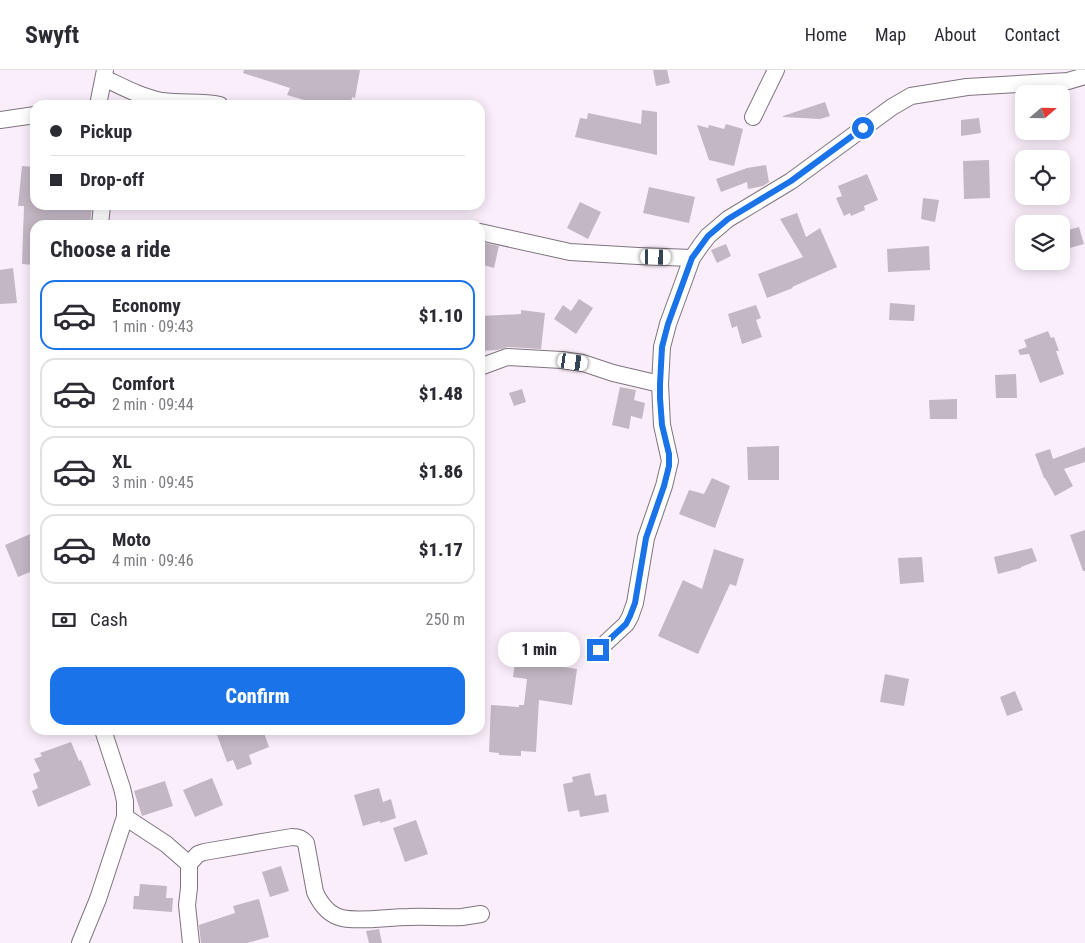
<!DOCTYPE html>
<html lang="en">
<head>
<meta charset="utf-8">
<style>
	:root { --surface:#fff; --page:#f7f7f7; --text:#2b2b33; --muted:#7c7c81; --line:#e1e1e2; --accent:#1a73e8 }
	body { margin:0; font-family:"Roboto Condensed",sans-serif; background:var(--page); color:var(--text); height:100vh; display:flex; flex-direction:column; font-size:19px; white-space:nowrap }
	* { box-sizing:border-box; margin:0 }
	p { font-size:16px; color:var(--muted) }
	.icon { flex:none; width:28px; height:28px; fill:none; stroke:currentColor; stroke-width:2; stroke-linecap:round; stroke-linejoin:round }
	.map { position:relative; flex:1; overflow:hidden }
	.sheet { position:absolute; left:30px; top:150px; width:455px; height:515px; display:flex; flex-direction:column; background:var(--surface); border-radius:15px; box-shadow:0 2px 12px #0003 }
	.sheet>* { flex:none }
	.guide { position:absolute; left:30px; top:30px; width:455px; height:110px; border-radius:15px; box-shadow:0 2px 12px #0003; display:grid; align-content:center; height:110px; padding:0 20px; background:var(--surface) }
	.needle { width:32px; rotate:70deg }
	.fabs { position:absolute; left:1015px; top:15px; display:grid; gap:10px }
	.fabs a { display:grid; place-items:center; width:55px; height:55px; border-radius:10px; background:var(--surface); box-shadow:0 2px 12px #0003; font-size:25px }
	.end { position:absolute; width:22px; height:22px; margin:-11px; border:6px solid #1a73e8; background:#fff; box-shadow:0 0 0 2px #fff }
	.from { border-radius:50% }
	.bubble { position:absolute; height:35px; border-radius:15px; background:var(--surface); box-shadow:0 2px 12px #0003; font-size:16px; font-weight:800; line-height:35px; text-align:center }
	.car { position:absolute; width:15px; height:30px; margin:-15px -8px; border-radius:6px; box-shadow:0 0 4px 1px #0007; background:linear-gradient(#fff 24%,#345 0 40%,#fff 0 76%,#345 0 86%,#fff 0) }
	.guide b { display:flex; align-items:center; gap:18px; height:48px; font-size:19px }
	.guide b+b { border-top:1px solid var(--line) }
	.guide i { width:12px; height:12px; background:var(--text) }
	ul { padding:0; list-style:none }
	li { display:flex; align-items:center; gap:15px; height:70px; margin:0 10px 8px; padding:0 10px; border:2px solid var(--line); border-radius:15px }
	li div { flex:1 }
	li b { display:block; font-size:19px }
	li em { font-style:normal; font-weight:800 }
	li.active { border-color:var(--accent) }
	li>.icon { width:45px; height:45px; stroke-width:1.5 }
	h2 { padding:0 20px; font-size:22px; line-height:60px }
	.pay { display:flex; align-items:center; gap:12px; height:55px; padding:0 20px; font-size:19px }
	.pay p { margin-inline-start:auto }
	.action { display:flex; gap:10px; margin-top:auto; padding:10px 20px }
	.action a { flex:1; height:58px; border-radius:15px; background:var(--accent); color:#fff; font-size:20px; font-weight:800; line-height:58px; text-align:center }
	header { display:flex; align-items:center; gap:30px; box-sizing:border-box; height:70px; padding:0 25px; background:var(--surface); border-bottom:1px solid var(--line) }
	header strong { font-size:24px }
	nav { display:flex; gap:28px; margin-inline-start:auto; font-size:18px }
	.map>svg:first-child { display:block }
	.building { fill:#c2b7c3 }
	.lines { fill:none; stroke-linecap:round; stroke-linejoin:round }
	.minor-casing { stroke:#7e747f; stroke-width:18 }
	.minor { stroke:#fff; stroke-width:16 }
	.route { stroke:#1a73e8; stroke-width:6 }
</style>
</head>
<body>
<header>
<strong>Swyft</strong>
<nav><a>Home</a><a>Map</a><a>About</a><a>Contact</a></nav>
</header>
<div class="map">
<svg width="1085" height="873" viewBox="0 0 1085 873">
	<rect width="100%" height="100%" fill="#faeefb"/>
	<g class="building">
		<polygon points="244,0 360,0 355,28 352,27 351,35 321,35 287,25 290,18 243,3"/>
		<polygon points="653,0 667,0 670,13 656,16"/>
		<polygon points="825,32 830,46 820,49 783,47 783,46"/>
		<polygon points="642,40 657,42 657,85 575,67 580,48 587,49 588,43 641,54"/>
		<polygon points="979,48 981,63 961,66 961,50"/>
		<polygon points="726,54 743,59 734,96 709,90 697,55 708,58 709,55 724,59"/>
		<polygon points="989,90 990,128 964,129 963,91"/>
		<polygon points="766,95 769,112 763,116 748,119 747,112 721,122 716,109 747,98"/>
		<polygon points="22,96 35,97 35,135 92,135 90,155 35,155 35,195 22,194 24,136 18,136"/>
		<polygon points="867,104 878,130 864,136 865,140 851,146 850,143 844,146 836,128 842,126 838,116"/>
		<polygon points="649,117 695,127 689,153 643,143"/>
		<polygon points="923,128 939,130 935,152 921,149"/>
		<polygon points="580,132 601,142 588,169 567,158"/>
		<polygon points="797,143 806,167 820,158 837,197 792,217 793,218 767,228 758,204 803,187 780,149"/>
		<polygon points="1079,157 1084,174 1066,179 1061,162"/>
		<polygon points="480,172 499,176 494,198 480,194"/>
		<polygon points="726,174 731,186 717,193 711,180"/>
		<polygon points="929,176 930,200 888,202 887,179"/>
		<polygon points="13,198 17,233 0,234 0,200"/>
		<polygon points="579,229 593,238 576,264 554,249 563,235 571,241"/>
		<polygon points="890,233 915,235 914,251 889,250"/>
		<polygon points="756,235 761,248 756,250 762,267 742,274 737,256 732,258 728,244"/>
		<polygon points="521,240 545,243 541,279 508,277 497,280 480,281 480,246 521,244"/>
		<polygon points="1048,261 1051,268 1054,267 1059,281 1056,281 1064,304 1040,313 1029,284 1020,285 1018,280 1027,277 1024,270"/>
		<polygon points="1016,304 1017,328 996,328 995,305"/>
		<polygon points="620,317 636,320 634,330 645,333 642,349 631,346 629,359 612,355"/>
		<polygon points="522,319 526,332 514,336 509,323"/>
		<polygon points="957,329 957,349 930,349 929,330"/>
		<polygon points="779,376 779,410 748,410 747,377"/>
		<polygon points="1085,377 1085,392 1064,399 1073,416 1055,426 1045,408 1044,408 1035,384 1050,379 1053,389"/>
		<polygon points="712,408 730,416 715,458 679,444 689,420 704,424"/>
		<polygon points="1085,460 1085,501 1083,501 1070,465"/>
		<polygon points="35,462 35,500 18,507 5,475"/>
		<polygon points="1032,478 1037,491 1021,497 1021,498 998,504 994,487"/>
		<polygon points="714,479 744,489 736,516 730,514 698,584 658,566 683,510 702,519"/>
		<polygon points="922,487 924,512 900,514 898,488"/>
		<polygon points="530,578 553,581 551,595 577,599 572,635 539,630 536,682 521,681 521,686 499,685 499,683 489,682 491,635 519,637 519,635 524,635 527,609 513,607 516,585 530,586"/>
		<polygon points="885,604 909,609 904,636 880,632"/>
		<polygon points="1015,621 1023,640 1007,646 1000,627"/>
		<polygon points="231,660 263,660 269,677 249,685 252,694 237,700 233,690 227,692 217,665"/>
		<polygon points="71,672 79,691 81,690 91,715 38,737 32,721 38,718 33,704 40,701 34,689 42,686 40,683"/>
		<polygon points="590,703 595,726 606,724 609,742 580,747 579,740 568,742 563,714 573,712 572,707"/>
		<polygon points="212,708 223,735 195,747 183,720"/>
		<polygon points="165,711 173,736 142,746 134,721"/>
		<polygon points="379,718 383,732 391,729 396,748 380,753 380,751 363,756 354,725"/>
		<polygon points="416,750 428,784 405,792 393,758"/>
		<polygon points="281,796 289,821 270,827 262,802"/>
		<polygon points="140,814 167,816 166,828 173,828 172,842 133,839 134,826 139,826"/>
		<polygon points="259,829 269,867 247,873 201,873 199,855 235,843 233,836"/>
		<polygon points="379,859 382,873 369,873 366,861"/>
	</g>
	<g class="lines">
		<g class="minor-casing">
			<g id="minor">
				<path d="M104,8C123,17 141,27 162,31C181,34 201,31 220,35"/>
				<polyline points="98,35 105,0"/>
				<polyline points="753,47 776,0"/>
				<polyline points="0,50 35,45"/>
				<polyline points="100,155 102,135"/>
				<polyline points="480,162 570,182 638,186 692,188"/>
				<polyline points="480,297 507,287 562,290 583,293 613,303 660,314"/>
				<polyline points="598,580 626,554 630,547 635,533 646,468 664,416 670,391 662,355 660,314 662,277 668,254 683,213 692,188 701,175 708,166 728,149 791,111 892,37 911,26 967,17 1068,11 1085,6"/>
				<polyline points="125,747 166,774 189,794"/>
				<polyline points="80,873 98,829 125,747 125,731 122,718 103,660"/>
				<path d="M191,873L187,835L189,818V794L198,784L204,782L292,767C298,767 302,768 306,773L315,822C320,833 329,845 342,848C359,852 389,847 408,847C426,846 444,848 462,847C468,846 475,845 481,844"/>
			</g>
		</g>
		<use href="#minor" class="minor"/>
	</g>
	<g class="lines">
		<polyline class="route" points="598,580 626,554 630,546 635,533 646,468 664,416 669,396 669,384 662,355 660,328 660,314 662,277 668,254 692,188 708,166 728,149 791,111 863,58"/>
	</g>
</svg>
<div class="fabs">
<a><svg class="needle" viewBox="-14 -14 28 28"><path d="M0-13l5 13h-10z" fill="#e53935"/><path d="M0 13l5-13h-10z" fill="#7c7c81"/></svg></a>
<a><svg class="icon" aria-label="locate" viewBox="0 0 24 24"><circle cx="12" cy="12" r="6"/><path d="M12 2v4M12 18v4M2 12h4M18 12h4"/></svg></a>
<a><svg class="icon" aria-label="layers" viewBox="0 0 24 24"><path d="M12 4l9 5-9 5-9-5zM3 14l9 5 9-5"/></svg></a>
</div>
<i class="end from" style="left:863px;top:58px"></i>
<i class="end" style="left:598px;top:580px"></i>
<div class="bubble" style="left:498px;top:562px;width:82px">1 min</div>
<i class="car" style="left:656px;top:187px;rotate:91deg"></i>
<i class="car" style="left:573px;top:292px;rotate:98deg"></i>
<div class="guide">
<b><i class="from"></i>Pickup</b>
<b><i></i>Drop-off</b>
</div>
<section class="sheet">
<h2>Choose a ride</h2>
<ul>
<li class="active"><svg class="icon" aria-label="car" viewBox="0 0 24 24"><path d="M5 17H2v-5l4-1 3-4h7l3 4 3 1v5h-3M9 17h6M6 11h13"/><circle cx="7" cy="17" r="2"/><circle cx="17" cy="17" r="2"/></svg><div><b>Economy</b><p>1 min · 09:43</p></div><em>$1.10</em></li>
<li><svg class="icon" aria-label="car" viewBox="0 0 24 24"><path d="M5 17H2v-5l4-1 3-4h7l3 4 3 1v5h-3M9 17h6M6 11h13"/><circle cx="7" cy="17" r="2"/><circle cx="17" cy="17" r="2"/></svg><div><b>Comfort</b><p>2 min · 09:44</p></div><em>$1.48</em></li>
<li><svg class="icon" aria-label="car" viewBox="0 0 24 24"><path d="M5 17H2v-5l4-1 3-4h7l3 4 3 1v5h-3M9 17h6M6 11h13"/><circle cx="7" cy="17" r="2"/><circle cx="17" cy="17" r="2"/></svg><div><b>XL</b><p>3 min · 09:45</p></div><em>$1.86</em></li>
<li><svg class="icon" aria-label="car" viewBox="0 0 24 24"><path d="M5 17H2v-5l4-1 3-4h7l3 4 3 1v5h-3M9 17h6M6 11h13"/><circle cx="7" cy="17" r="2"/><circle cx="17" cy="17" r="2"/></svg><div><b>Moto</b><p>4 min · 09:46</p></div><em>$1.17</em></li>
</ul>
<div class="pay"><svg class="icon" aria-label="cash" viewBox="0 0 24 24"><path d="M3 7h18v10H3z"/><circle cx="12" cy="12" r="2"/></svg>Cash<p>250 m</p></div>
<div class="action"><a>Confirm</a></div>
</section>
</div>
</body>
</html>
